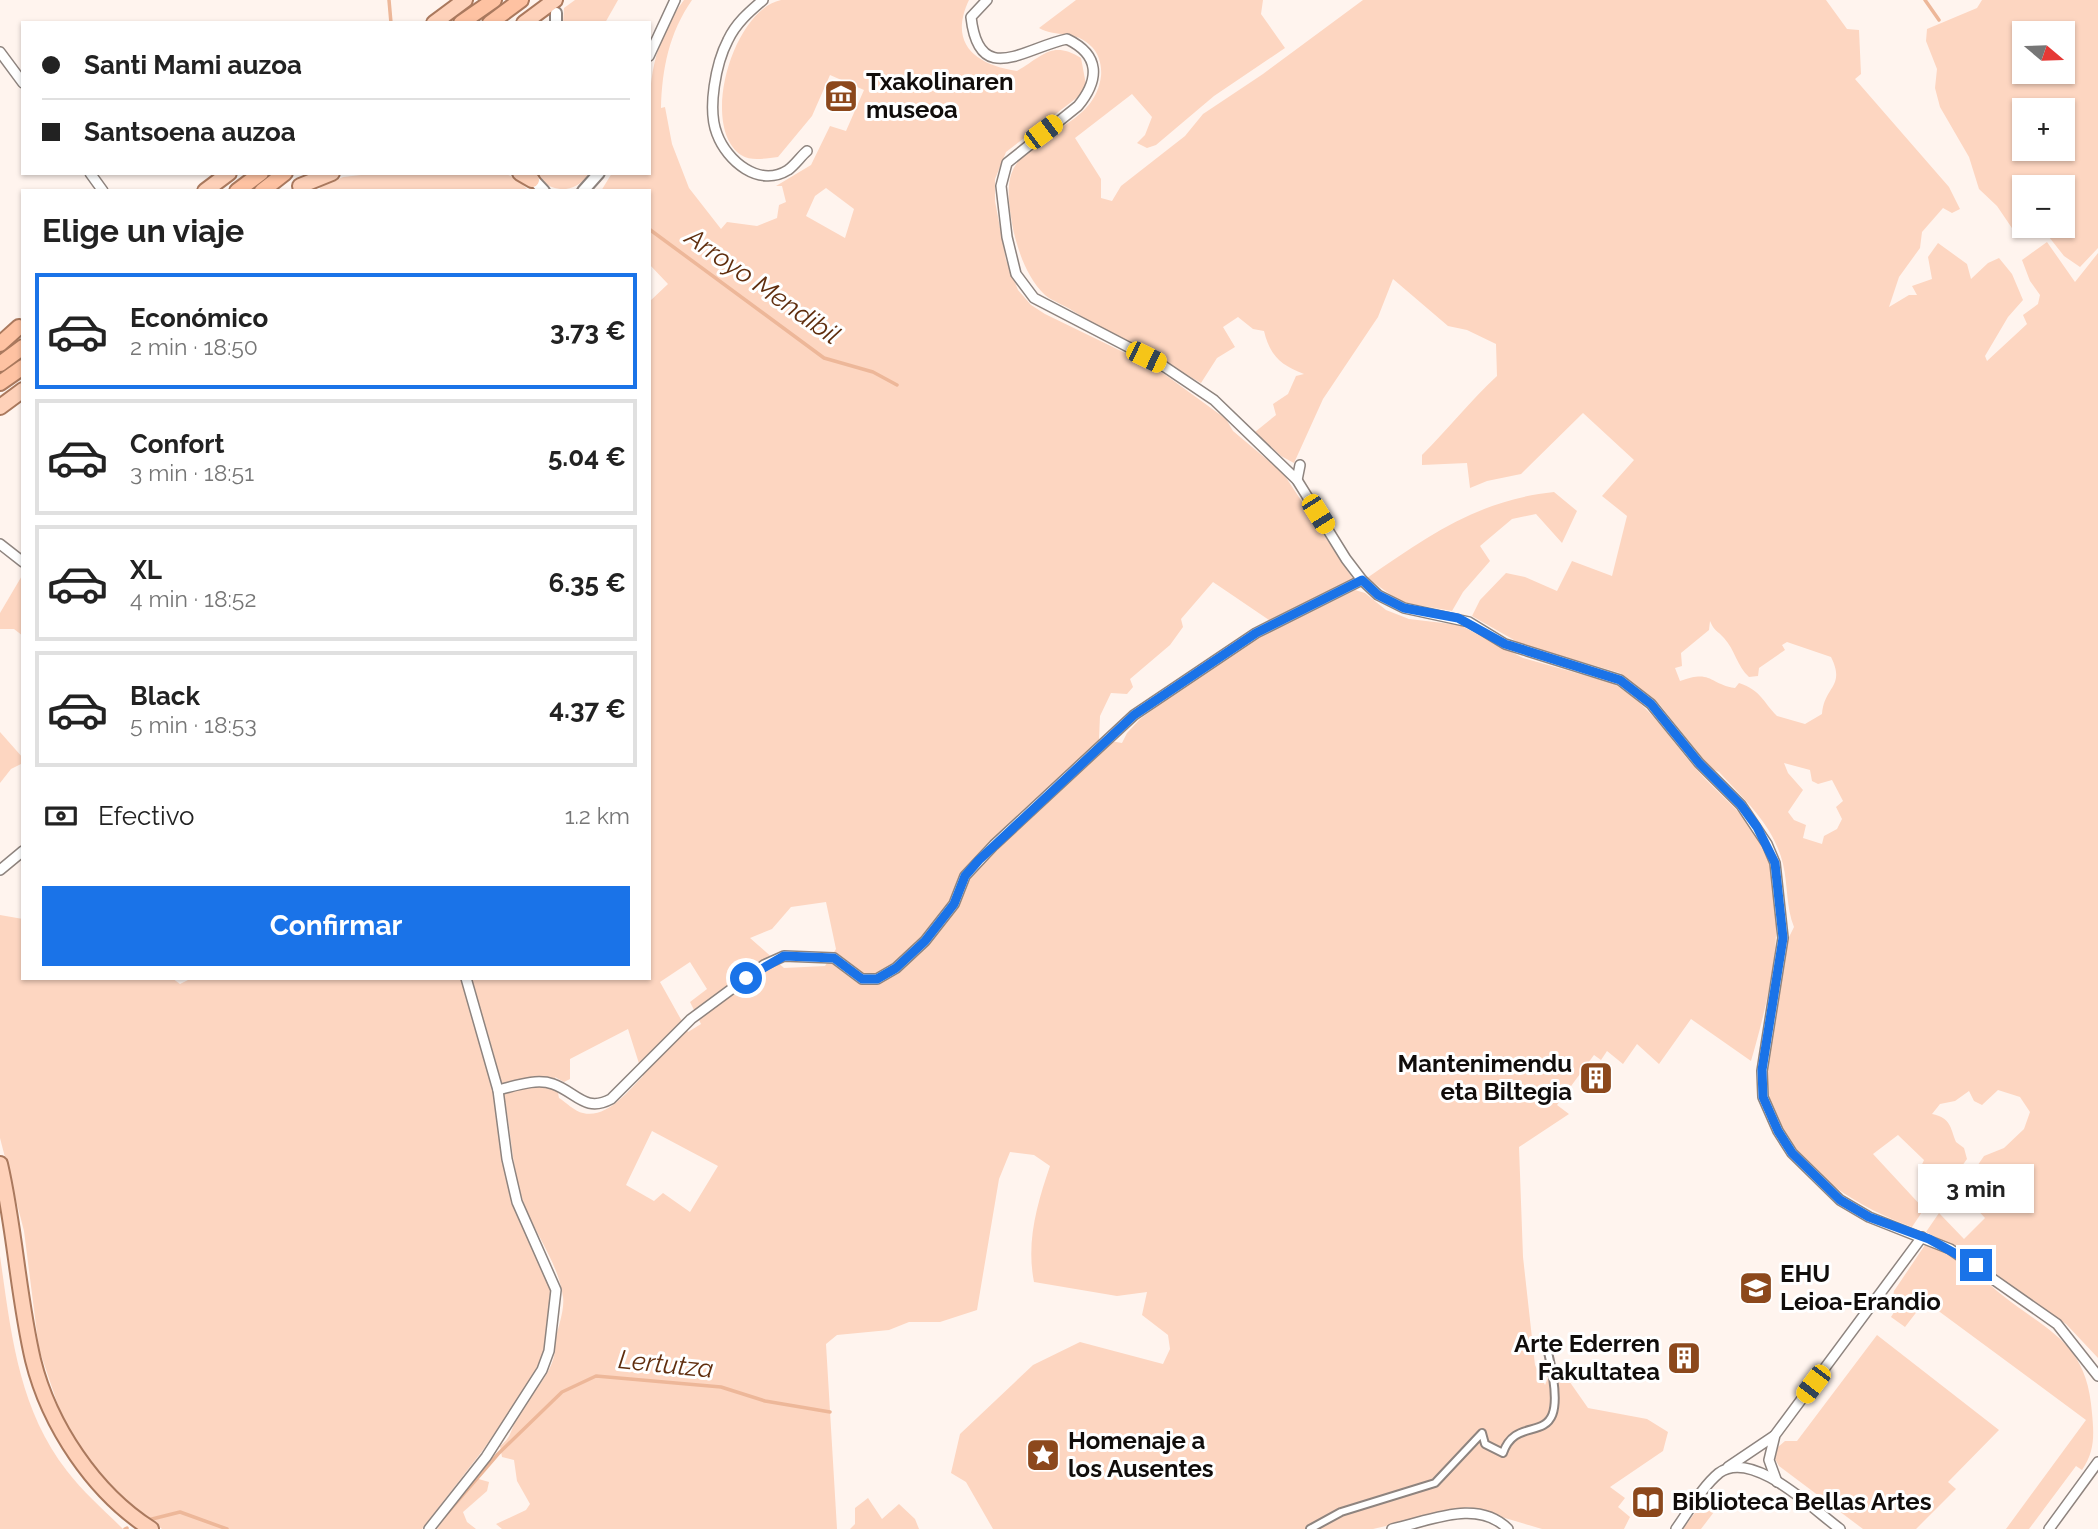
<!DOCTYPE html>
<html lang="es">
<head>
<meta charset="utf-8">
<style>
	:root { --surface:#fff; --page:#f6f6f6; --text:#222; --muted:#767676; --line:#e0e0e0; --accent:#1a73e8 }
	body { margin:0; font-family:Raleway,sans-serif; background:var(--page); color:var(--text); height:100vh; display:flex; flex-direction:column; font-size:26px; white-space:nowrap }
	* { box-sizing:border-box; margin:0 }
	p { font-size:23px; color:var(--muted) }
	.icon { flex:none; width:38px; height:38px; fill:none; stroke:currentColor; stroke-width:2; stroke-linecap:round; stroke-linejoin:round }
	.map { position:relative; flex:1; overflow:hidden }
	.details { position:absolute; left:21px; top:189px; width:630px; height:791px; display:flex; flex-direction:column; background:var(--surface); border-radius:0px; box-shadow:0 2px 5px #0004 }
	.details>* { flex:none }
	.hud { position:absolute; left:21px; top:21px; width:630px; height:154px; border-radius:0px; box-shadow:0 2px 5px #0004; display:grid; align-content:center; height:154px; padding:0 21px; background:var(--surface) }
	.needle { width:46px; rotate:109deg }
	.controls { position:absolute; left:2012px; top:21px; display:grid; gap:14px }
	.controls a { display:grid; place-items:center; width:63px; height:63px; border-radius:0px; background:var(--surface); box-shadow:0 2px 5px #0004; font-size:35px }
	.end { position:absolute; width:32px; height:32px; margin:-16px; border:9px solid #1a73e8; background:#fff; box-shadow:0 0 0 4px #fff }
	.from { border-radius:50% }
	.bubble { position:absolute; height:49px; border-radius:0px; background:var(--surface); box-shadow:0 2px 5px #0004; font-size:23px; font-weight:700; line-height:49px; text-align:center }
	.car { position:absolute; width:21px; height:42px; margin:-21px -10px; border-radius:9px; box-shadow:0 0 5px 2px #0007; background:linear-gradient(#f5c518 24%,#345 0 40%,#f5c518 0 76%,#345 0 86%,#f5c518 0) }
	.hud b { display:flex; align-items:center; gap:24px; height:66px; font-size:26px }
	.hud b+b { border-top:2px solid var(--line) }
	.hud i { width:18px; height:18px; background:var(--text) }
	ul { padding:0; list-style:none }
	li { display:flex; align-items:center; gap:21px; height:116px; margin:0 14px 10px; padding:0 7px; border:4px solid var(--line); border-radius:0px }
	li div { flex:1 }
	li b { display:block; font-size:26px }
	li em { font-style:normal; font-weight:700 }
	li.current { border-color:var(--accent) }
	li>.icon { width:63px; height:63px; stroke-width:1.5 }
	h2 { padding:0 21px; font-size:32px; line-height:84px }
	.pay { display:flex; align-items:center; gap:18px; height:77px; padding:0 21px; font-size:26px }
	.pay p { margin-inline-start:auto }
	.button { display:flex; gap:14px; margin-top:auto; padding:14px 21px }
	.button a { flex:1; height:80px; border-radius:0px; background:var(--accent); color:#fff; font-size:28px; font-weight:700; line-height:80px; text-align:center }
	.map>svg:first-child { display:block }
	.green { fill:#fdd6c1; fill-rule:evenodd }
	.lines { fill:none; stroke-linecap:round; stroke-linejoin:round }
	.stream { stroke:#edb799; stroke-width:3.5 }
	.pedestrian-casing { stroke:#8e847f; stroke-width:10 }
	.minor-casing { stroke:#8e847f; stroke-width:12 }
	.tertiary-casing { stroke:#8e847f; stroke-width:14 }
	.primary-casing { stroke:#aa795e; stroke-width:18 }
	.trunk-casing { stroke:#aa795e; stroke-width:18 }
	.pedestrian { stroke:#fff; stroke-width:6 }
	.minor { stroke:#fff; stroke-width:9 }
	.tertiary { stroke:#fff; stroke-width:10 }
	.primary { stroke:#fed1b9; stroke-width:14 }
	.trunk { stroke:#fec2a2; stroke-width:14 }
	.route { stroke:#1a73e8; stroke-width:9 }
	.labels { text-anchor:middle; stroke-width:6; stroke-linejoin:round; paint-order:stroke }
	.poi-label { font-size:24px; font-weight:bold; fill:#110d0b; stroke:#fff; text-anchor:start }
	.water-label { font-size:26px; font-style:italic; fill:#602e0e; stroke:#fff }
</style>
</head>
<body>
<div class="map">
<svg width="2098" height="1529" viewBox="0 0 2098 1529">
	<rect width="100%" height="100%" fill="#fff4ee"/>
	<g class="green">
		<polygon points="575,0 618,0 605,23 563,23 564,8"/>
		<path d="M684,0H692C669,33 662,69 661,108L665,107L672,144L689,188L721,229L727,222L757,226L777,218L779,205L786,202L782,186H776L811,165L830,126L846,131L864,90L830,75L812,116L778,157C766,158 752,162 741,155C699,126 733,10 781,0C797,0 818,0 835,0C880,0 925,0 969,0C948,44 976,65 1017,71C1043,56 1052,40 1081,58L1087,90L1006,152L995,179V201L1006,260L1018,290L1031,305L1045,314L1156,368L1226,419L1233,431L1283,473L1353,579L1269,620L1213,582L1181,619L1183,627L1170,645L1130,679L1133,687L1127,694L1111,693L1100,716L1099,739L1122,743L1127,733L1140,719L1204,671L1262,636L1355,590L1365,593L1386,610L1409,619L1460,625L1523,658L1612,683C1650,704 1670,739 1697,770C1717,793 1742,811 1758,837C1794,899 1770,996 1751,1061L1691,1019L1659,1064L1637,1044L1623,1064L1607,1051L1601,1060L1594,1055L1557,1105L1569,1114L1519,1147L1523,1257L1535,1365L1545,1385L1552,1369L1567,1378L1588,1408L1647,1419L1668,1432L1663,1451L1610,1487L1625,1498L1618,1507L1630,1517L1624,1529H1542L1468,1507L1373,1529H993L966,1482L951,1473L960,1434L1033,1365L1080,1342L1163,1364L1170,1349L1168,1335L1142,1315L1147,1292L1117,1296L1034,1282C1026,1242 1037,1204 1050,1166L1034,1155L1010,1152L999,1179L977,1310L940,1322H909L889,1330L837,1335L826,1344L837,1529H502L496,1524L526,1510L530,1504L517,1481L514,1460L502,1457L500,1446C512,1437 511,1429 517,1417C527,1398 560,1367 554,1344C557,1331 565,1310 563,1297C558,1261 533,1232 522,1198C511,1163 511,1127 503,1092C495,1053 482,1016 471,978H649V302L668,284L649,264V191H601L612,173H649C649,110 643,53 684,0ZM826,188L854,209L845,238L806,216L815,196ZM826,902L836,949L825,966L784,968L750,938L772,929L791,907ZM690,962L707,989L690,1002L701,1024L688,1032L660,982ZM628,1029L643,1076C628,1091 607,1119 583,1113C575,1112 566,1102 559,1098L555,1077L564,1082L570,1079V1059ZM652,1131L718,1166L690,1212L663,1193L654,1201L626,1185Z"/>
		<path d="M1076,0H1263L1261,14L1285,48L1214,96L1156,145L1147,148L1137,143L1145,135L1152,117L1132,94L1075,138L1101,179V198L1112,201L1121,186L1185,136L1203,114L1263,74L1363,0H1826L1847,29L1859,30L1861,74L1855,79L1949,187L1960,209L1952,213L1943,208L1922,232L1920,248L1899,277L1889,307L1909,295H1917L1912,286L1932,279L1928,257L1938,243L1967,264L1971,279L1988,263L1999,258L2012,274L2023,300L2008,317L1985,356L1987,361L2027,324L2023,315L2038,304L2040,295L2030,281L2022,260L2047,242L2075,282L2098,253V1358L2066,1324L2015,1291L1977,1260L1926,1232L1939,1213L1964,1239L1985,1218L1960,1191L1984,1156L2004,1148L2024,1129L2030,1112L2020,1097L1998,1090L1982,1105L1974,1101L1969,1091L1955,1101L1940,1104L1932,1114C1951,1118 1950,1127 1956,1142L1964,1148L1967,1159L1949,1184L1938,1169L1925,1178L1919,1171L1924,1160L1898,1135L1873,1154L1924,1209L1912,1227C1844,1202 1764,1150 1767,1068C1769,1025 1783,983 1787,941L1794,927C1786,907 1788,885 1783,864C1774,826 1745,800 1719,772L1710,768L1660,705L1620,673L1521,644L1472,616L1480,600L1506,573L1525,577L1557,591L1572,561L1612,576L1627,516L1602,496L1634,460L1583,413L1521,474L1487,481L1470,488L1467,463L1422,465V455C1448,429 1470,401 1497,376L1496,344L1467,330L1448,326L1393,279L1378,317L1323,399L1294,463L1281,456L1255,432L1276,415L1273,404L1288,394L1296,376L1304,374C1281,365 1270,356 1264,331L1253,329L1238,317L1223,327L1235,347L1217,358L1201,383L1136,346L1127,344C1109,333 1091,322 1073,311C1064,305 1052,301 1045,295C1027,278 1018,251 1013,229C1010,210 1004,184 1015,166C1038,129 1095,125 1101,76C1102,66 1099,54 1092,47C1075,29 1057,38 1039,28ZM1710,621C1714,631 1718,631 1724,638C1735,650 1737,666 1749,677L1758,676L1759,668L1785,650L1782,645L1787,642L1831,657C1846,687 1824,686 1822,714L1805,724L1777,716C1762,701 1762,691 1739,683L1735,688C1709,684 1712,669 1680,681L1675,668L1682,666L1681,653L1709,630ZM1784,763L1810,770L1812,781L1818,784L1832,780L1843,801L1836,807L1842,819L1837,829L1824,836L1822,844L1803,838L1806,825L1794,820L1788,812L1803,790L1788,773Z"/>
		<path d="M1982,0H2098V248L2080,267L2064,256L2049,237H2018L1997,206L1979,189L1969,157L1940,107L1935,88L1937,69L1926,41L1927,29L1977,8ZM2025,33H2063V72H2025ZM2025,110H2063V149H2025ZM2025,187H2063V226H2025Z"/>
		<polygon points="379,173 504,173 517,179 529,191 322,191 319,187 343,177"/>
		<path d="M534,173H590C574,195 550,194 534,173Z"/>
		<path d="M1554,492L1577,511L1562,543L1536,514L1512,519L1480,546L1490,561L1463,592L1452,611L1401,602L1367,578C1428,536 1478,500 1554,492Z"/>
		<polygon points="23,574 23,636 14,629 0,629 0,613"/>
		<polygon points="0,732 23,758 23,763 11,769 0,783"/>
		<polygon points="0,915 23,919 23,978 172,978 180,984 192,978 462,978 493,1088 511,1195 552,1292 548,1337 537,1371 483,1450 422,1529 162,1529 120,1497 87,1459 63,1420 39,1349 24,1231 0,1138"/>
		<path d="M1925,1245C1957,1250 1978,1276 2002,1295C2050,1333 2087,1343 2092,1413C2094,1435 2095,1451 2082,1470L2076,1466L2029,1529H2006L2086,1420L1925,1301L1905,1327L1891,1317L1896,1309L1892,1303L1894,1291Z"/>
		<path d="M0,1256C11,1332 18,1408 67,1471C83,1492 104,1510 123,1529H0Z"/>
		<polygon points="1877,1335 1999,1430 1948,1482 1956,1489 1916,1529 1863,1529 1779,1466 1775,1459 1778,1447 1785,1441 1797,1441"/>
		<polygon points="475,1478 489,1482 487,1491 463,1512 467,1522 476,1529 437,1529 458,1495"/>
		<polygon points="1708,1495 1720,1504 1701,1529 1683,1529"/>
		<polygon points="868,1498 882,1519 899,1504 915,1519 919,1529 850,1529 855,1524 855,1508"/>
	</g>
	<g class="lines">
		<g class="stream">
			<polyline points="389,0 391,23"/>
			<polyline points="1925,0 1939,20"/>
			<polyline points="649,229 824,358 873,372 897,385"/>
			<polyline points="442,1519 498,1454 562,1392 596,1376 721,1387 765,1401 830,1412"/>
			<polyline points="148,1520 180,1512 227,1529"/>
			<polyline points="125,1529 127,1528"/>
		</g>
		<g class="pedestrian-casing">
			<path id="pedestrian" d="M1310,1529L1341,1512L1435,1483L1482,1433L1485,1444L1503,1453C1519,1406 1574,1462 1548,1352"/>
		</g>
		<g class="minor-casing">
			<g id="minor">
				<path d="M763,0C749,12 736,23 728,40C716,63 707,109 717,134C727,161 759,188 788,170C795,165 801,156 807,151"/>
				<path d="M987,0L971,17C979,88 1024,48 1067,39C1100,55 1100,79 1078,106L1007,163L1001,186L1007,237L1016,274L1034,298L1159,363L1214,400L1297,480L1346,559L1362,580L1378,595L1404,608L1469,622L1505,644L1620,680L1651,704L1699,763L1741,805L1767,844L1775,863L1783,938L1762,1071L1763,1097L1778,1131L1792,1153L1840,1200L1869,1217L1950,1249L2057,1324L2098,1376"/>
				<polyline points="0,52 23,83"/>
				<polyline points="649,56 675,0"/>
				<polyline points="90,173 103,191"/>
				<polyline points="1297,480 1300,465"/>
				<polyline points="0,544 23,562"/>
				<polyline points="0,870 23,851"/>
				<path d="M498,1090C515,1086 536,1078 553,1084C576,1092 585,1113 611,1099L691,1019L764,965L784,956L834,958L862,979H877L896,968L925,941L954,904L965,876L994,845L1134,715L1256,633L1362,580"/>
				<polyline points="1728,1467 1774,1436"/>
				<polyline points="1777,1482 1769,1460 1775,1435 1922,1237"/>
				<polyline points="429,1529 486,1457 542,1370 549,1351 556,1290 517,1202 507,1159 498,1090 466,978"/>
				<path d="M1392,1529C1430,1521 1477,1498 1508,1529"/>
				<path d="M1676,1529C1689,1511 1702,1487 1719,1473C1752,1448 1814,1510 1840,1529"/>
				<polyline points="2049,1529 2098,1462"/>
			</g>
		</g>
		<g class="tertiary-casing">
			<g id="tertiary">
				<polyline points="556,23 556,13"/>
				<polyline points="530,176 544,191"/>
				<polyline points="583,191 599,173"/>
			</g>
		</g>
		<g class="primary-casing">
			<g id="primary">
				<polyline points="434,23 465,0"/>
				<polyline points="524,23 555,0"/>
				<polyline points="520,173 532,180"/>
				<polyline points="300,186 332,173"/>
				<polyline points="205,191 229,173"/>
				<polyline points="0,407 23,390"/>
				<path d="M0,1164C15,1229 18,1296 33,1360C49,1425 94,1493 151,1529"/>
			</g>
		</g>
		<g class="trunk-casing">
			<g id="trunk">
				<polyline points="461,23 494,0"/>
				<polyline points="490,23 521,0"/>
				<polyline points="237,191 261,173"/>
				<polyline points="262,191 285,173"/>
				<polyline points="0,344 19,327"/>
				<polyline points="0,364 23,347"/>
				<polyline points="0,383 23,367"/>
			</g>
		</g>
		<use href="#pedestrian" class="pedestrian"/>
		<use href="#minor" class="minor"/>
		<use href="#tertiary" class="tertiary"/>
		<use href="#primary" class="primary"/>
		<use href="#trunk" class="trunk"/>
	</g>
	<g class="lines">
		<polyline class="route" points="746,978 784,956 834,958 862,979 877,979 896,968 925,941 954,904 965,876 979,860 1134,715 1256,633 1362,580 1378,595 1404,608 1458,618 1505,644 1620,680 1651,704 1699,763 1741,805 1757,827 1775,863 1783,938 1762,1070 1763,1097 1778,1131 1792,1153 1840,1200 1869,1217 1929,1239 1976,1265"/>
	</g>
	<defs>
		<g id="museum-square" transform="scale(1.75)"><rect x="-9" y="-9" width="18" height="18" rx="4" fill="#8c481c" stroke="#fff"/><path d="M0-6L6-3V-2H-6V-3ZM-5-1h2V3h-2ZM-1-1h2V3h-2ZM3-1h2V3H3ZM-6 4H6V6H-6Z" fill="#fff"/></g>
		<g id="building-square" transform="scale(1.75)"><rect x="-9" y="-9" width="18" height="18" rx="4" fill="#8c481c" stroke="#fff"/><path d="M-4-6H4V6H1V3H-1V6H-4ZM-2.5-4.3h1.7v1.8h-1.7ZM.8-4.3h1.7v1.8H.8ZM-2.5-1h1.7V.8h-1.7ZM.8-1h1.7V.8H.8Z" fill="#fff"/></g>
		<g id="university-square" transform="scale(1.75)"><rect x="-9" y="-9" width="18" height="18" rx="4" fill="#8c481c" stroke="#fff"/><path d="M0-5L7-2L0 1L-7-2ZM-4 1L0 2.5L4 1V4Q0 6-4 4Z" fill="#fff"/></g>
		<g id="sight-square" transform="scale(1.75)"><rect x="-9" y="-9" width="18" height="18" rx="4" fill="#8c481c" stroke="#fff"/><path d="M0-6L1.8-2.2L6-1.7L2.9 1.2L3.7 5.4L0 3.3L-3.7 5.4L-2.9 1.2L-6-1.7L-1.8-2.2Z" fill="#fff"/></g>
		<g id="library-square" transform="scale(1.75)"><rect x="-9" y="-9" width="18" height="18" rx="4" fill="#8c481c" stroke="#fff"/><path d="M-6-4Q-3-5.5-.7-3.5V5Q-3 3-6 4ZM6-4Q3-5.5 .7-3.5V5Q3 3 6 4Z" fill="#fff"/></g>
	</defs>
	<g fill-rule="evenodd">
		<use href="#museum-square" x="841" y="96"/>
		<use href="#building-square" x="1596" y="1078"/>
		<use href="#university-square" x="1756" y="1288"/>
		<use href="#building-square" x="1684" y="1358"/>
		<use href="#sight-square" x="1043" y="1455"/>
		<use href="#library-square" x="1648" y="1502"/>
	</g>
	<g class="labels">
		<g class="poi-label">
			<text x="866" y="90">Txakolinaren<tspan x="866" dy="28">museoa</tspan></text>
			<text x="1572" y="1072" text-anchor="end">Mantenimendu<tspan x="1572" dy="28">eta Biltegia</tspan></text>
			<text x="1780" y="1282">EHU<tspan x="1780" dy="28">Leioa-Erandio</tspan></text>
			<text x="1660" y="1352" text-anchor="end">Arte Ederren<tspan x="1660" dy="28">Fakultatea</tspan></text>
			<text x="1068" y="1449">Homenaje a<tspan x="1068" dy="28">los Ausentes</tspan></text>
			<text x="1672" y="1510">Biblioteca Bellas Artes</text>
		</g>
		<g class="water-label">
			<text transform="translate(763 286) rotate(35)" y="9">Arroyo Mendibil</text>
			<text transform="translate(666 1364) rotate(6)" y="9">Lertutza</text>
		</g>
	</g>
</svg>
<div class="controls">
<a><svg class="needle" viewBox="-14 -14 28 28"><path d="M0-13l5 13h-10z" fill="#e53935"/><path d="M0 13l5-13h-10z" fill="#767676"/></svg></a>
<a>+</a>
<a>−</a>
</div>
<i class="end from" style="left:746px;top:978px"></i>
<i class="end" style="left:1976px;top:1265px"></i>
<div class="bubble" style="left:1918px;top:1164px;width:116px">3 min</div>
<i class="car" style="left:1043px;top:132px;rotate:53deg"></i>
<i class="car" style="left:1146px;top:357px;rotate:116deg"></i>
<i class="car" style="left:1318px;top:514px;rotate:148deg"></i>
<i class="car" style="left:1813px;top:1384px;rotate:217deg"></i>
<div class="hud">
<b><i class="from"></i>Santi Mami auzoa</b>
<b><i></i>Santsoena auzoa</b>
</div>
<section class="details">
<h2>Elige un viaje</h2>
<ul>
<li class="current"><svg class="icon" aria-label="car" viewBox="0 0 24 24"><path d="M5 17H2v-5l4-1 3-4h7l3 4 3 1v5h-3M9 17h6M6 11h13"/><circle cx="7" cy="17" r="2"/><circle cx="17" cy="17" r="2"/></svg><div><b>Económico</b><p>2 min · 18:50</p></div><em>3.73 €</em></li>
<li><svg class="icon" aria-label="car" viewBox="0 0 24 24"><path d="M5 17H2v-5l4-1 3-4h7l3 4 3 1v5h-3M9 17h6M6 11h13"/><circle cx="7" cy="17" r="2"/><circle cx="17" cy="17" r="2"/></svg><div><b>Confort</b><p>3 min · 18:51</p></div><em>5.04 €</em></li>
<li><svg class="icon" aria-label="car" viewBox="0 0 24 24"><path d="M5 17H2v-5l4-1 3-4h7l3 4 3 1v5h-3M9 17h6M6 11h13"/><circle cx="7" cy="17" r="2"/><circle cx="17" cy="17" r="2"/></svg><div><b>XL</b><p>4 min · 18:52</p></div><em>6.35 €</em></li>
<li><svg class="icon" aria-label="car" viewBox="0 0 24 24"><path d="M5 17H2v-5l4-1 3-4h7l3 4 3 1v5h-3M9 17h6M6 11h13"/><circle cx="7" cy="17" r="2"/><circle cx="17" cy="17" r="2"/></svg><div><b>Black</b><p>5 min · 18:53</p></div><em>4.37 €</em></li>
</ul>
<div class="pay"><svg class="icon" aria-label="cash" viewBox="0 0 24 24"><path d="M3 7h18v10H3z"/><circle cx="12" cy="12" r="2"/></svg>Efectivo<p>1.2 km</p></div>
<div class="button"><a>Confirmar</a></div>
</section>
</div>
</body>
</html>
